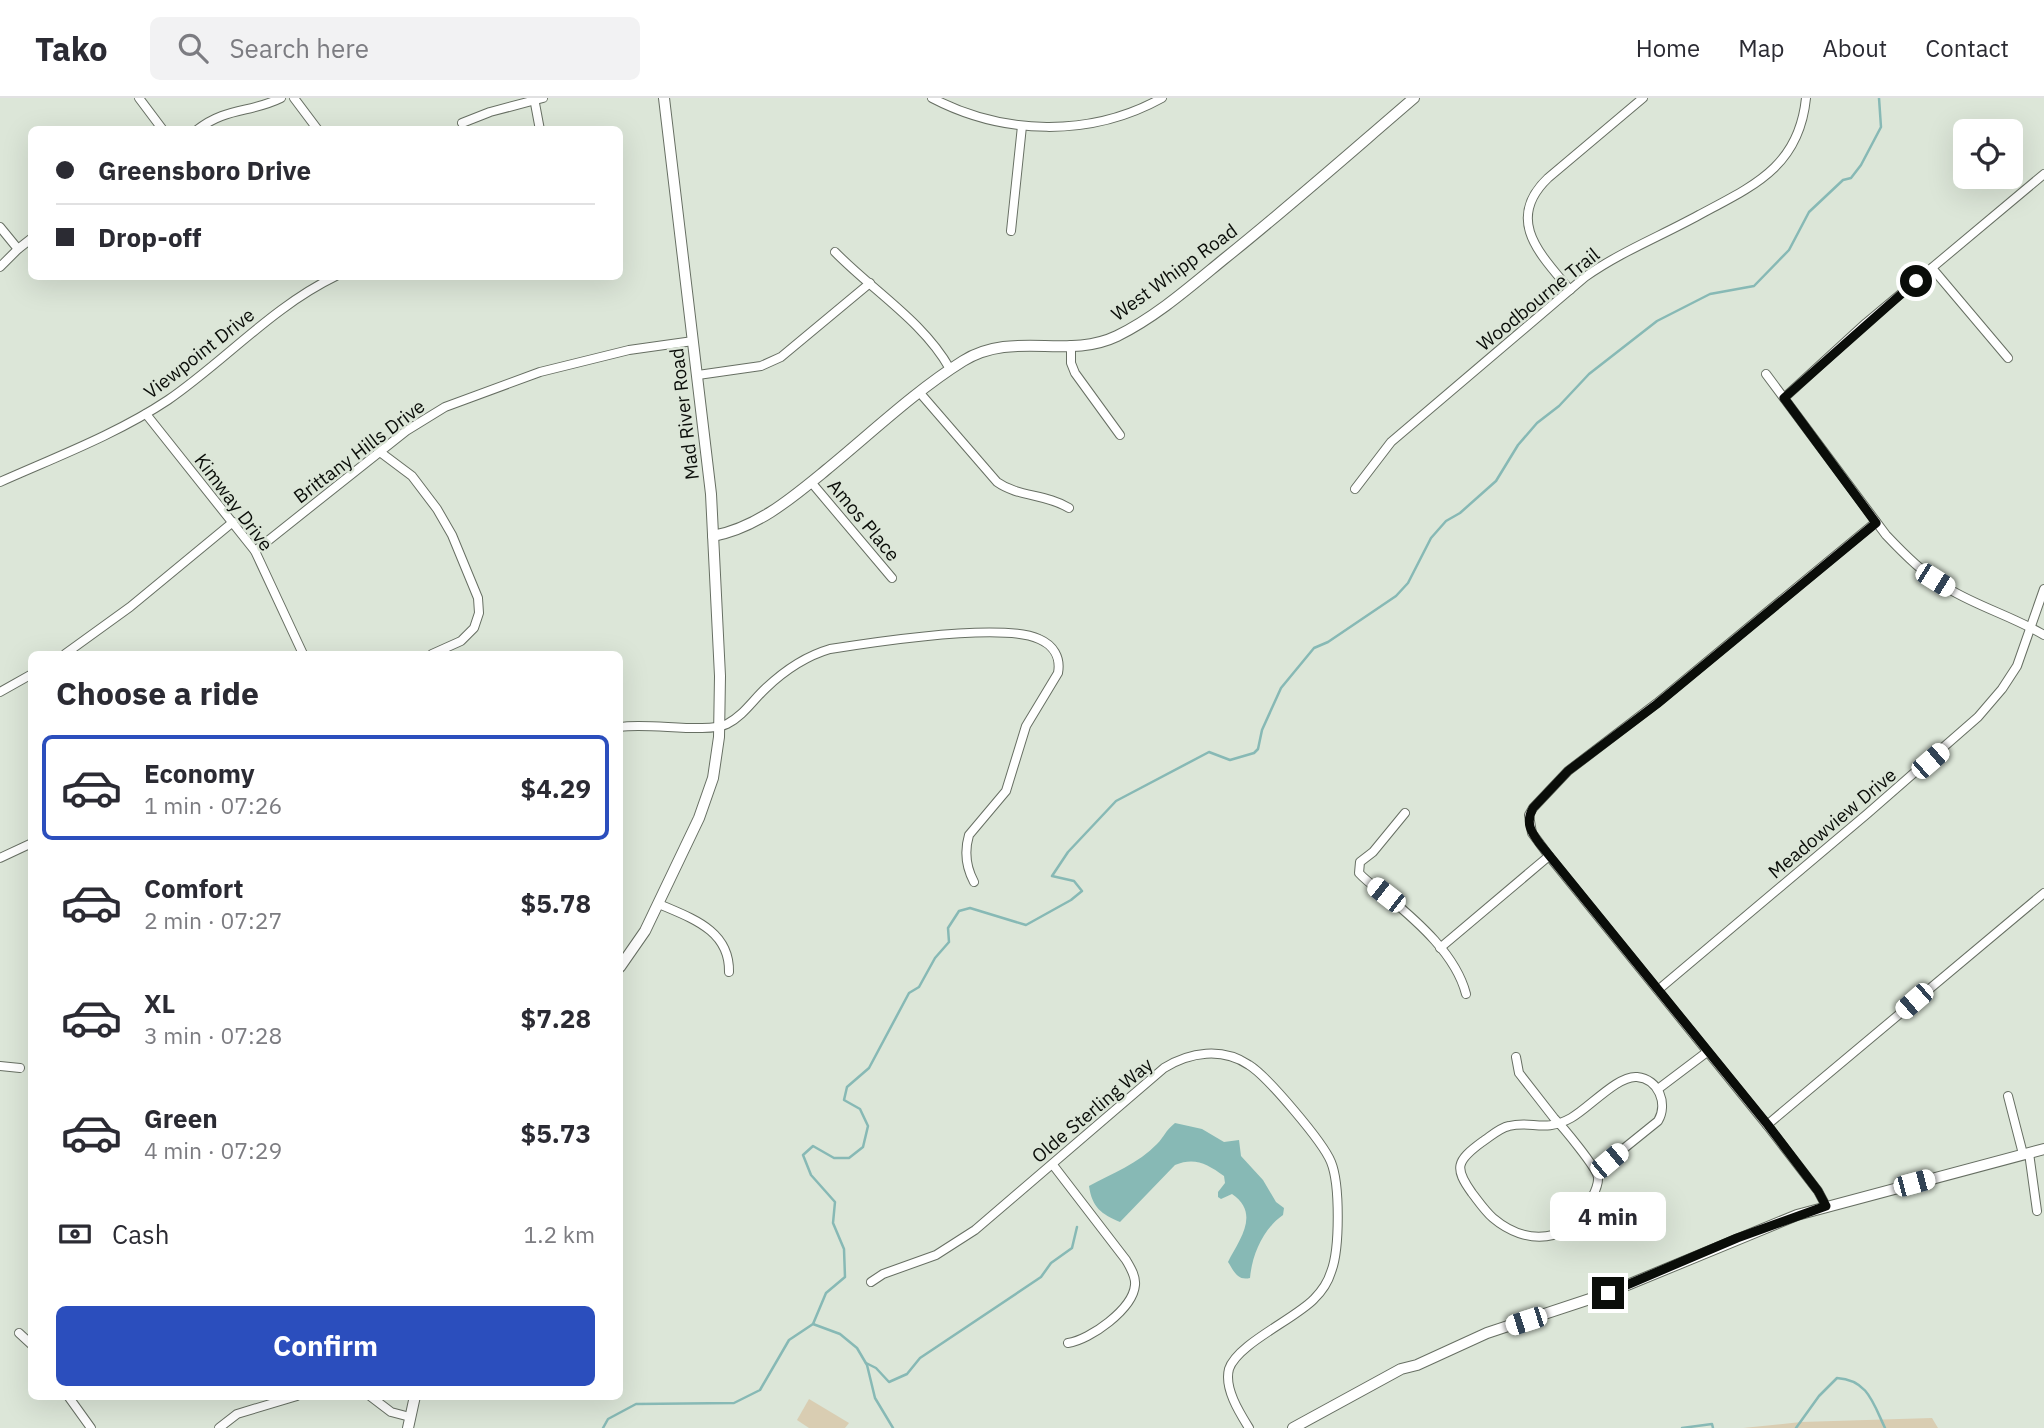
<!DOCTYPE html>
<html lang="en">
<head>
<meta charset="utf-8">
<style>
	:root { --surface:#fff; --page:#f2f2f3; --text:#2b2b33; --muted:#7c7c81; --line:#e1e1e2; --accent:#2b4ebd }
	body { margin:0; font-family:"IBM Plex Sans",sans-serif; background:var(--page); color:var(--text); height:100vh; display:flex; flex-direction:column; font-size:26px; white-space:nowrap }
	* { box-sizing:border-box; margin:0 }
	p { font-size:23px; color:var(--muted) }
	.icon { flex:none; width:38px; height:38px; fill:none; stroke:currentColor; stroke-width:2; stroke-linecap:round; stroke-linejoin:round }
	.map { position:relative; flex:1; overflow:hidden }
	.drawer { position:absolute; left:28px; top:553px; width:595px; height:749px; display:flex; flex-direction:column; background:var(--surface); border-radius:10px; box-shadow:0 7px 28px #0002 }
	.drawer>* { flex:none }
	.hud { position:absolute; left:28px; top:28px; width:595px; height:154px; border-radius:10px; box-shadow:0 7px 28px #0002; display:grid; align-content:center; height:154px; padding:0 28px; background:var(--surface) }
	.fabs { position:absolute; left:1953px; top:21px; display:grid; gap:14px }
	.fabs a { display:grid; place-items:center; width:70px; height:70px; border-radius:10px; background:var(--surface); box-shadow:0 7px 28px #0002; font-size:35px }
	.end { position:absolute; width:32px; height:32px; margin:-16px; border:9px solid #0a0d09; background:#fff; box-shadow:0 0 0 4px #fff }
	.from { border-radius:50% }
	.bubble { position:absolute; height:49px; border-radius:10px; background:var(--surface); box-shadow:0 7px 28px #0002; font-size:23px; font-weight:700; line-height:49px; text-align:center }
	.car { position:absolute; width:21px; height:42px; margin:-21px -10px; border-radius:9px; box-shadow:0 0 5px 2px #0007; background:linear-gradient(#fff 24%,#345 0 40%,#fff 0 76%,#345 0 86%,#fff 0) }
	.hud b { display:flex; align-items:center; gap:24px; height:66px; font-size:26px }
	.hud b+b { border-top:2px solid var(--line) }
	.hud i { width:18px; height:18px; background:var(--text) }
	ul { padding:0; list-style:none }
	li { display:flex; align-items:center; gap:21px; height:105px; margin:0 14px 10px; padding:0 14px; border:4px solid transparent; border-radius:10px }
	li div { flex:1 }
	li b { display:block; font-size:26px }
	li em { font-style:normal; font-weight:700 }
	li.active { border-color:var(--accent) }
	li>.icon { width:63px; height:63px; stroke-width:1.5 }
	h2 { padding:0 28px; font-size:32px; line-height:84px }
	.pay { display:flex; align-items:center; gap:18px; height:77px; padding:0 28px; font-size:26px }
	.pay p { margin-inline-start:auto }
	.primary-button { display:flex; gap:14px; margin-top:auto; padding:14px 28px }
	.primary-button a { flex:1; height:80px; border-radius:10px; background:var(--accent); color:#fff; font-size:28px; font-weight:700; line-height:80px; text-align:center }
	header { display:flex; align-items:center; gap:42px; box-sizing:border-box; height:98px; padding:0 35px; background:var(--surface); border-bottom:2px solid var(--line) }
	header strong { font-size:33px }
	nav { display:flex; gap:38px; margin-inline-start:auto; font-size:24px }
	.search { width:490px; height:63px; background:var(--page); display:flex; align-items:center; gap:18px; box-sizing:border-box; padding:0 24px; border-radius:10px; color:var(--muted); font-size:26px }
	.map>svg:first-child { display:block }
	.green { fill:#d9cdb2 }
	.water { fill:#87b9b5 }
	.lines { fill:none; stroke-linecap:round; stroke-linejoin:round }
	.stream { stroke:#87b9b5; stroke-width:2.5 }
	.street-casing { stroke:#676f63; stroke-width:10 }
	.secondary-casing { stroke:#676f63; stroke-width:12 }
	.street { stroke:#fff; stroke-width:8 }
	.secondary { stroke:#fff; stroke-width:10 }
	.route { stroke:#0a0d09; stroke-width:9 }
	.labels { text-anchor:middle; stroke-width:5; stroke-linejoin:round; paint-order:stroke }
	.street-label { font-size:19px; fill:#0a0d09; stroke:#dce6d8 }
</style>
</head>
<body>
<header>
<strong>Tako</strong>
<div class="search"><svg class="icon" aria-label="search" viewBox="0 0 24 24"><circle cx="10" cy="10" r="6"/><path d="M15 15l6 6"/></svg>Search here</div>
<nav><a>Home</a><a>Map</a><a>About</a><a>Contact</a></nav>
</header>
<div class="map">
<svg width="2044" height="1330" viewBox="0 0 2044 1330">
	<rect width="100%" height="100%" fill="#dce6d8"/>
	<g class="green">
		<polygon points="809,1301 849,1325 845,1330 809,1330 797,1322"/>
		<polygon points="1932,1320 1938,1330 1743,1330 1801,1324"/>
	</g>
	<path class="water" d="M1175,1025L1202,1031L1224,1044L1239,1042L1241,1058L1263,1082L1276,1104L1284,1110L1283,1117C1263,1131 1252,1157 1250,1180C1237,1183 1234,1173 1228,1164C1239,1142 1261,1116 1232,1096L1221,1101L1218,1099V1094L1225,1085L1224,1078C1207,1066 1195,1059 1175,1067L1120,1124C1101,1116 1092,1109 1089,1088C1111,1076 1139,1065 1157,1046C1165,1038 1164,1034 1175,1025Z"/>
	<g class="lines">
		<g class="stream">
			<polyline points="813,1226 826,1195 845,1179 844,1151 833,1125 835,1104 811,1077 803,1057 813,1048 834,1060 849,1060 863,1049 868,1028 860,1011 844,1002 847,989 869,970 909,895 919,889 935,860 949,844 948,830 959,813 970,810 1026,827 1071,802 1082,793 1074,783 1052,778 1068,754 1116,703 1209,654 1230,662 1254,655 1258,651 1262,632 1281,590 1314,550 1328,544 1396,498 1408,485 1431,440 1446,423 1460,415 1496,383 1518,347 1537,325 1559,308 1589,276 1657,223 1710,196 1754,188 1789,152 1809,114 1843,82 1851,80 1861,67 1881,29 1879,0"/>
			<polyline points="866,1265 876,1270 889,1284 907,1276 920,1260 1041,1179 1051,1165 1072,1150 1077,1129"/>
			<polyline points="603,1330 608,1321 636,1306 734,1305 760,1292 789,1242 813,1226 840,1236 857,1250 867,1267 875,1300 893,1330"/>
			<polyline points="1682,1330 1712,1326 1713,1330"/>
			<path d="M1796,1330L1819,1298L1837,1280C1868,1282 1873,1305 1885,1330"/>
		</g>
		<g class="street-casing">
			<g id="street">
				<polyline points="139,0 163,32"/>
				<polyline points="294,0 318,32"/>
				<polyline points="534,0 540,32"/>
				<path d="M932,0C1003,37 1090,40 1162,0"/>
				<polyline points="462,25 490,14 543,0"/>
				<path d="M197,32C226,9 251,15 281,0"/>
				<polyline points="0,129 18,151"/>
				<polyline points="1011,133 1022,28"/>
				<path d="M835,154C873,193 923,223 950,271"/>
				<polyline points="0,169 18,151 32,140"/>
				<polyline points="1932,170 2008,260"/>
				<path d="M1570,192C1541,157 1504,122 1548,80L1643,0"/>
				<polyline points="1071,247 1071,265 1075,275 1120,337"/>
				<path d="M1766,276L1886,437C1905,457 1925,477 1949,491C1979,509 2014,519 2044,537"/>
				<polyline points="698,277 761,268 781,259 870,185"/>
				<path d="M920,295L997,384C1018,399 1046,396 1069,410"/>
				<polyline points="1784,300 1866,225 2044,76"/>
				<polyline points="146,316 255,453 303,556"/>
				<polyline points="380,354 412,378 437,411 452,437 478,500 479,515 474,530 461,543 432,556"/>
				<path d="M0,384C56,359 117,336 168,302C226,262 272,209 336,178"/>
				<polyline points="811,384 892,480"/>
				<path d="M1355,391L1391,344L1585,179C1620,154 1661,138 1699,117C1753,88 1799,69 1806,0"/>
				<polyline points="255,453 406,333 445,309 540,274 629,252 693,243"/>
				<polyline points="65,556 130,509 233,424"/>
				<polyline points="0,594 32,576"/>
				<path d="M620,629C647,624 707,636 727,626C743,618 753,602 766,590C785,572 806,558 830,551C874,544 1002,524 1039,541C1053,547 1061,559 1058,575L1026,628L1006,693L969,737C964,754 966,769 974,784"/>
				<path d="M1405,715L1373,754L1360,764L1359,775C1367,784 1378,791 1388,799C1418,824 1456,857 1466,896"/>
				<polyline points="0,760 32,745"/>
				<path d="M659,806C691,820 730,832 729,874"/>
				<polyline points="1440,850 1549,758"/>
				<polyline points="1658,892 1867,716 1978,619 2002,591 2017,568 2044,491"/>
				<path d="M1516,959L1519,975L1554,1020C1563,1029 1596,1069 1598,1079C1599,1088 1593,1097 1590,1104C1570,1146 1526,1148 1493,1120C1485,1113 1479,1104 1472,1095C1454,1070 1456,1063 1482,1044C1490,1039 1499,1030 1509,1028C1532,1022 1544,1035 1571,1020C1589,1010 1618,977 1637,979C1659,981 1668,1006 1658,1023L1596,1073"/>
				<polyline points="0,968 20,970"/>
				<polyline points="1658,991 1707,954"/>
				<polyline points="2008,998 2023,1056"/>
				<polyline points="1767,1027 2044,795"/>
				<polyline points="2029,1055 2037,1113"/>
				<path d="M1053,1067L1126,1162C1130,1169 1136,1178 1135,1187C1133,1211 1090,1242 1068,1245"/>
				<polyline points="1826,1108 1818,1093 1767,1027 1549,758 1532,735 1529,717 1533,710 1568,673 1657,605 1876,424"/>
				<path d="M871,1184L883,1176L936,1157L975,1132L1164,970C1190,954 1222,949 1249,967C1267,978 1323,1044 1331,1064C1340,1086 1340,1151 1331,1174C1328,1184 1322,1193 1314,1201C1295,1221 1237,1246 1229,1271C1224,1290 1239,1314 1249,1330"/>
				<polyline points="19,1235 32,1247"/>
				<polyline points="68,1298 91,1330"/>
				<polyline points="370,1298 391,1314 410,1319"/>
				<polyline points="219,1330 237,1316 297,1298"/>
			</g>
		</g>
		<g class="secondary-casing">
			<g id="secondary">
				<path d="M713,438C757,430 793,399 826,372C870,336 915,293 963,263C1013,232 1067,262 1117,238C1156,219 1191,188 1224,161C1289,109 1351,54 1414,0"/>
				<polyline points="620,869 645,833 699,720 713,680 719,639 720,578 711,396 664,0"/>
				<polyline points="408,1330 415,1298"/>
				<polyline points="1293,1330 1401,1271 1417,1267 1487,1235 1608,1195 1797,1117 2044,1051"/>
			</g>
		</g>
		<use href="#street" class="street"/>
		<use href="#secondary" class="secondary"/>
	</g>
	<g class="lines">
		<path class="route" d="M1608,1195L1737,1140L1826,1108L1818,1093L1768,1027L1540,746C1531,734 1525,725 1533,710L1568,673L1657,606L1876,425L1784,300L1916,183"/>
	</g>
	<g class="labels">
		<g class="street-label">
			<text transform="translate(1174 174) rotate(-36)" y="7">West Whipp Road</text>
			<text transform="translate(1538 201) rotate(-39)" y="7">Woodbourne Trail</text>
			<text transform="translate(199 255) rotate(-38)" y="7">Viewpoint Drive</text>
			<text transform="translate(684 316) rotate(-97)" y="7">Mad River Road</text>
			<text transform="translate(359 353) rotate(-37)" y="7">Brittany Hills Drive</text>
			<text transform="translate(234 404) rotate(53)" y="7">Kimway Drive</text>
			<text transform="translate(864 422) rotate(50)" y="7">Amos Place</text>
			<text transform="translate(1832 725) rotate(-40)" y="7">Meadowview Drive</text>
			<text transform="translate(1092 1012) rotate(-40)" y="7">Olde Sterling Way</text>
		</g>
	</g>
</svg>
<div class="fabs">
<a><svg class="icon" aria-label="locate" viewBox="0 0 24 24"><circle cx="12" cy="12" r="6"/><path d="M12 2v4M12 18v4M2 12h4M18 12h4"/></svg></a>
</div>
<i class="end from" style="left:1916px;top:183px"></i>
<i class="end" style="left:1608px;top:1195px"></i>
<div class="bubble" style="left:1550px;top:1094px;width:116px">4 min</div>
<i class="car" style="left:1935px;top:482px;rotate:122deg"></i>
<i class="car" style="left:1930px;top:663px;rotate:49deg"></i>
<i class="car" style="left:1386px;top:797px;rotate:308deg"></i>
<i class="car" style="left:1914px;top:903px;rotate:229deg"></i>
<i class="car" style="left:1609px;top:1063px;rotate:50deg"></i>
<i class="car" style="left:1914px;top:1085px;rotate:75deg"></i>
<i class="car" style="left:1526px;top:1223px;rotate:252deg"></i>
<div class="hud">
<b><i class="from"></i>Greensboro Drive</b>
<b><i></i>Drop-off</b>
</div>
<section class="drawer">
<h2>Choose a ride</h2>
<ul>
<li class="active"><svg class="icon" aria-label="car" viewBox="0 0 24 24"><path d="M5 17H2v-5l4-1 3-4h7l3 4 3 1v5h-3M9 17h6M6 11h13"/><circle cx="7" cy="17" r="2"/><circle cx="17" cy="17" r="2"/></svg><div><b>Economy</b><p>1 min · 07:26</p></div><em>$4.29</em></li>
<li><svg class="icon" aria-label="car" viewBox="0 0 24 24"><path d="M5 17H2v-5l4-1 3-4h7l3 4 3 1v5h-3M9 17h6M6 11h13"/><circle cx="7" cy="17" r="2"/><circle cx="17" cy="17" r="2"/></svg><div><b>Comfort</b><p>2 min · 07:27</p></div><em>$5.78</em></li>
<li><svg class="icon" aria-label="car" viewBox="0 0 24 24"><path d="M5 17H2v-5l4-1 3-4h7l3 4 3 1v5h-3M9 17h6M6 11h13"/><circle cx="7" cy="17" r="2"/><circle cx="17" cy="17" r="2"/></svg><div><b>XL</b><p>3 min · 07:28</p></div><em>$7.28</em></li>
<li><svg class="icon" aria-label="car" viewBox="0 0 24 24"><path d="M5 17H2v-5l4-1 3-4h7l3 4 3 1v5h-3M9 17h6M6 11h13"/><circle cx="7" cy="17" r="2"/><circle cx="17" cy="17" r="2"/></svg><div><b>Green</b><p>4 min · 07:29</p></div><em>$5.73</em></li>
</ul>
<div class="pay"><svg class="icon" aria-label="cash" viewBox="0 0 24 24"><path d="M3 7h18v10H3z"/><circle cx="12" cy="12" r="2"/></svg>Cash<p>1.2 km</p></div>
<div class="primary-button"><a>Confirm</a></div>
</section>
</div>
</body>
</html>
